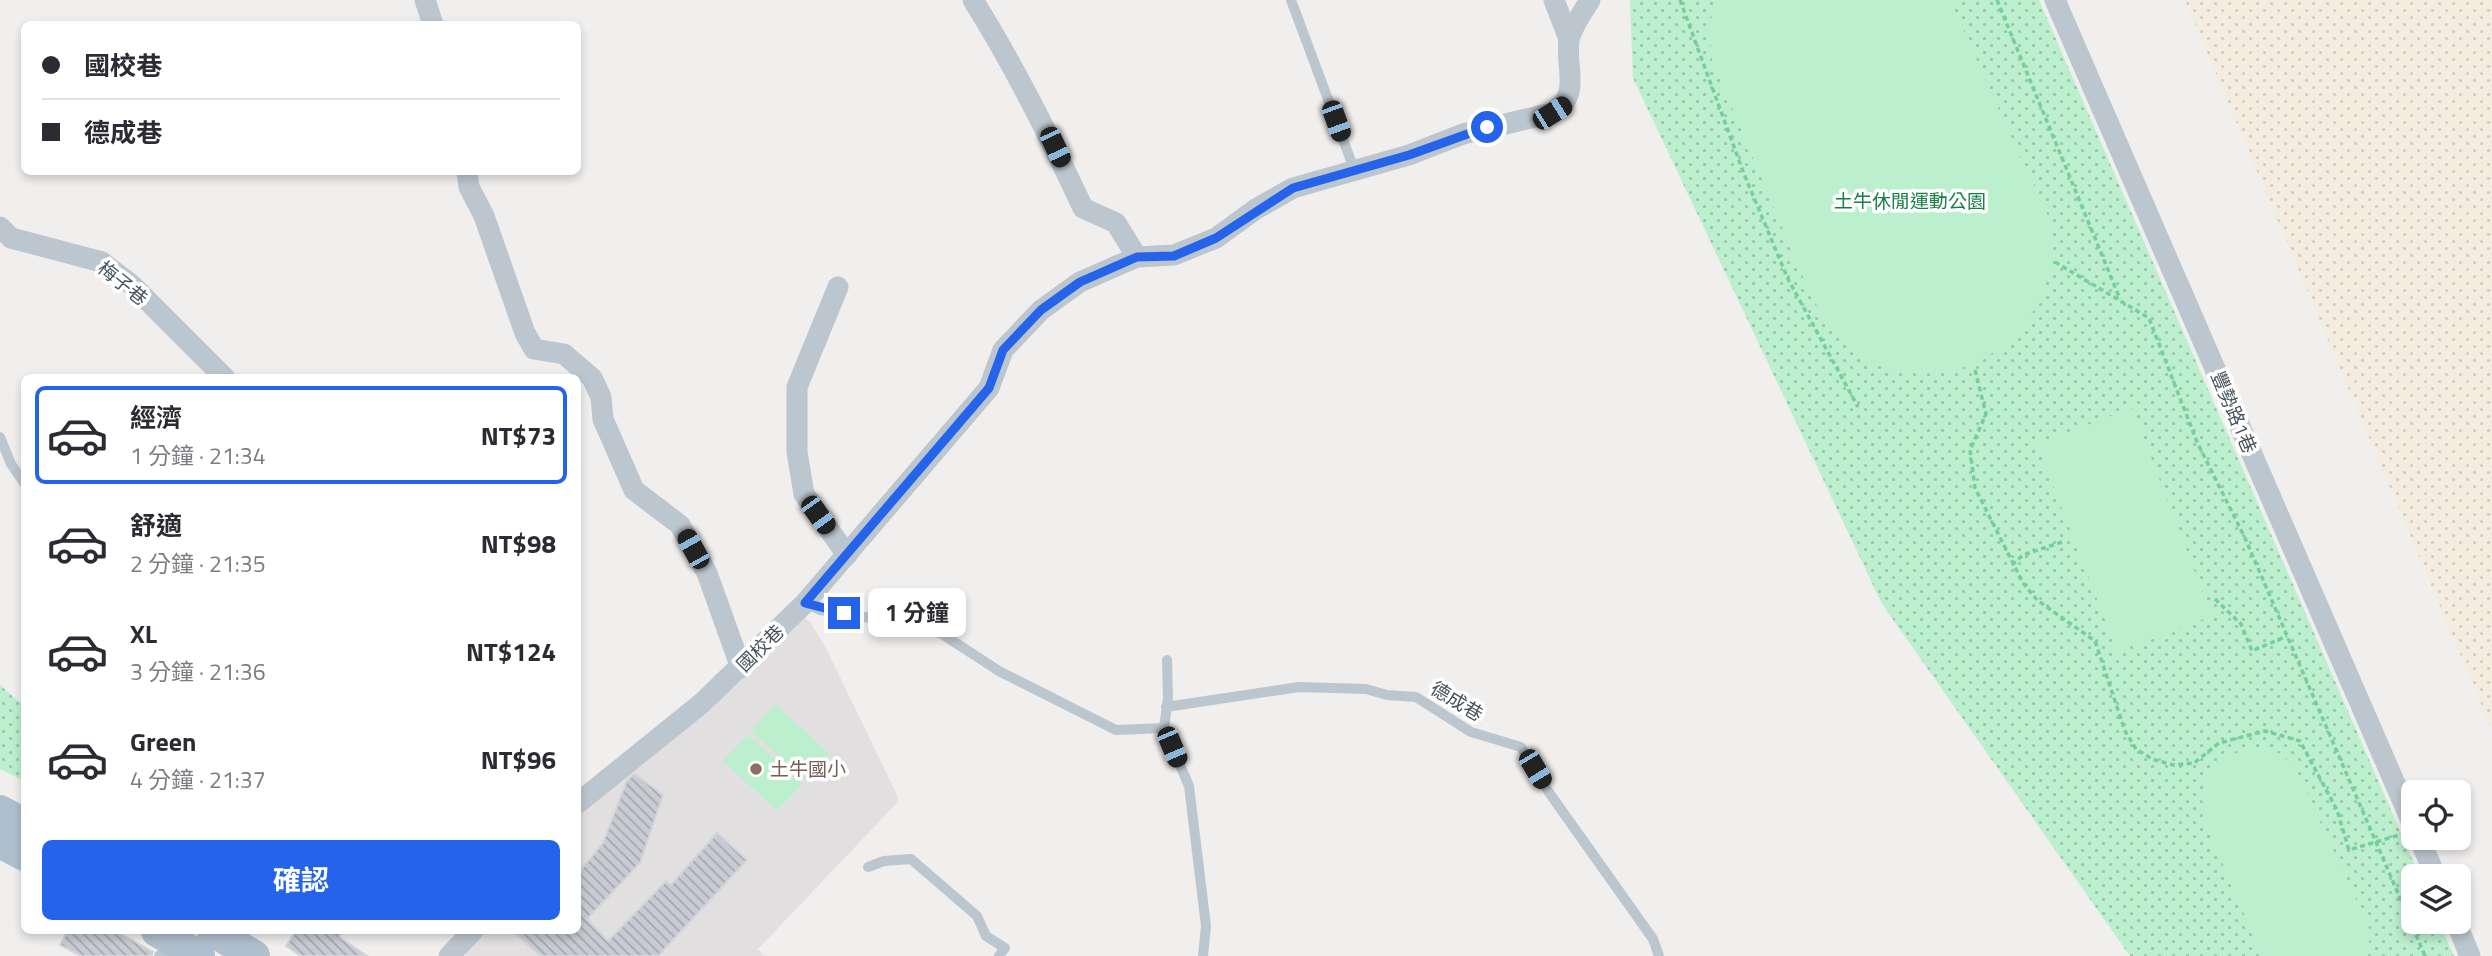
<!DOCTYPE html>
<html lang="zh-TW">
<head>
<meta charset="utf-8">
<style>
	:root { --surface:#fff; --page:#f2f2f3; --text:#2b2b33; --muted:#7c7c81; --line:#e1e1e2; --accent:#2563eb }
	body { margin:0; font-family:"Titillium Web","Noto Sans TC",sans-serif; background:var(--page); color:var(--text); height:100vh; display:flex; flex-direction:column; font-size:26px; white-space:nowrap }
	* { box-sizing:border-box; margin:0 }
	p { font-size:23px; color:var(--muted) }
	.icon { flex:none; width:38px; height:38px; fill:none; stroke:currentColor; stroke-width:2; stroke-linecap:round; stroke-linejoin:round }
	.map { position:relative; flex:1; overflow:hidden }
	.details { position:absolute; left:21px; top:374px; width:560px; height:560px; display:flex; flex-direction:column; background:var(--surface); border-radius:10px; box-shadow:0 4px 10px #0003 }
	.details>* { flex:none }
	.guide { position:absolute; left:21px; top:21px; width:560px; height:154px; border-radius:10px; box-shadow:0 4px 10px #0003; display:grid; align-content:center; height:154px; padding:0 21px; background:var(--surface) }
	.tools { position:absolute; left:2401px; top:780px; display:grid; gap:14px }
	.tools a { display:grid; place-items:center; width:70px; height:70px; border-radius:10px; background:var(--surface); box-shadow:0 4px 10px #0003; font-size:35px }
	.end { position:absolute; width:32px; height:32px; margin:-16px; border:9px solid #2563eb; background:#fff; box-shadow:0 0 0 4px #fff }
	.from { border-radius:50% }
	.bubble { position:absolute; height:49px; border-radius:10px; background:var(--surface); box-shadow:0 4px 10px #0003; font-size:23px; font-weight:700; line-height:49px; text-align:center }
	.car { position:absolute; width:21px; height:42px; margin:-21px -10px; border-radius:9px; box-shadow:0 0 5px 2px #0007; background:linear-gradient(#222 24%,#8ab4d8 0 40%,#222 0 76%,#8ab4d8 0 86%,#222 0) }
	.guide b { display:flex; align-items:center; gap:24px; height:66px; font-size:26px }
	.guide b+b { border-top:2px solid var(--line) }
	.guide i { width:18px; height:18px; background:var(--text) }
	ul { padding:12px 0 0; list-style:none }
	li { display:flex; align-items:center; gap:21px; height:98px; margin:0 14px 10px; padding:0 7px; border:4px solid transparent; border-radius:10px }
	li div { flex:1 }
	li b { display:block; font-size:26px }
	li em { font-style:normal; font-weight:700 }
	li.on { border-color:var(--accent) }
	li>.icon { width:63px; height:63px; stroke-width:1.5 }
	.cta { display:flex; gap:14px; margin-top:auto; padding:14px 21px }
	.cta a { flex:1; height:80px; border-radius:10px; background:var(--accent); color:#fff; font-size:28px; font-weight:700; line-height:80px; text-align:center }
	.map>svg:first-child { display:block }
	.education { fill:#e2dfe0 }
	.grass { fill:url(#grass-dots) }
	.sand { fill:url(#sand-dots) }
	.garden { fill:#bcefce }
	.building { fill:url(#building-back-hatch); stroke:#d2d5da; stroke-width:2 }
	.lines { fill:none; stroke-linecap:round; stroke-linejoin:round }
	.path { stroke:#74ce9f; stroke-width:3.5; stroke-dasharray:5 3.5; stroke-linecap:butt }
	.service { stroke:#bcc6ce; stroke-width:10 }
	.minor { stroke:#bcc6ce; stroke-width:21 }
	.primary { stroke:#aebfce; stroke-width:32 }
	.route { stroke:#2563eb; stroke-width:9 }
	.education-dot { fill:#8d6e63; stroke:#fff; stroke-width:2.5 }
	.labels { text-anchor:middle; stroke-width:7; stroke-linejoin:round; paint-order:stroke }
	.park-label { font-size:19px; fill:#167e47; stroke:#fff }
	.street-label { font-size:19px; fill:#46525c; stroke:#fff }
	.education-label { font-size:19px; fill:#785e54; stroke:#fff; text-anchor:start }
</style>
</head>
<body>
<div class="map">
<svg width="2492" height="956" viewBox="0 0 2492 956">
	<defs>
		<pattern id="grass-dots" width="8" height="8" patternUnits="userSpaceOnUse" patternTransform="scale(1.75)"><rect width="8" height="8" fill="#bcefce"/><path d="M2 2h.1M6 6h.1" fill="none" stroke="#9bc4aa" stroke-width="1.8" stroke-linecap="round"/></pattern>
		<pattern id="sand-dots" width="8" height="8" patternUnits="userSpaceOnUse" patternTransform="scale(1.75)"><rect width="8" height="8" fill="#f3ecdf"/><path d="M2 2h.1M6 6h.1" fill="none" stroke="#d2ccc2" stroke-width="1.8" stroke-linecap="round"/></pattern>
		<pattern id="building-back-hatch" width="6" height="6" patternUnits="userSpaceOnUse" patternTransform="scale(1.75)"><rect width="6" height="6" fill="#c8cbd1"/><path d="M-1 5l2 2M0 0l6 6M5-1l2 2" fill="none" stroke="#a4a7ad"/></pattern>
	</defs>
	<rect width="100%" height="100%" fill="#f1eeee"/>
	<polygon class="education" points="801,614 810,622 825,646 898,797 896,804 758,949 765,956 466,956 466,951 482,931 578,931 578,815"/>
	<g class="grass">
		<polygon points="1630,0 2039,0 2420,877 2413,877 2413,922 2439,922 2454,956 2130,956 1882,604 1633,78"/>
		<polygon points="0,685 24,706 24,776 22,780 0,769"/>
	</g>
	<polygon class="sand" points="2185,0 2492,0 2492,730"/>
	<g class="garden">
		<path d="M1715,0H1950C1974,54 1998,107 2022,161C2030,180 2046,203 2050,224C2067,318 1971,401 1882,365C1875,362 1864,360 1858,355C1839,342 1824,315 1811,297L1712,60L1709,28Z"/>
		<polygon points="2132,408 2212,616 2117,651 2037,444"/>
		<polygon points="775,704 830,754 806,780 751,731"/>
		<polygon points="748,735 803,784 777,811 723,761"/>
		<path d="M2250,749L2279,753L2295,767L2370,930L2368,956H2262L2203,818C2199,779 2211,758 2250,749Z"/>
	</g>
	<g class="building">
		<polygon points="635,774 663,795 640,863 587,919 608,941 666,881 671,885 717,833 747,860 658,956 540,956 513,931 578,931 578,873 603,843 627,780"/>
		<polygon points="68,931 116,931 153,952 151,956 81,956 60,945"/>
		<polygon points="296,931 342,931 339,937 367,956 301,956 286,946"/>
	</g>
	<g class="lines">
		<g class="path">
			<polyline points="1680,0 1744,174 1788,279 1858,407"/>
			<polyline points="1997,0 2120,299"/>
			<polyline points="2055,262 2149,318 2197,442 2245,538 2425,956"/>
			<polyline points="1975,370 1986,414 1970,450 1975,488 2023,583 2037,600 2095,641 2125,731 2136,749 2152,759 2173,765 2194,763 2219,743 2265,731 2300,741 2337,810 2349,850 2399,835"/>
			<polyline points="2012,565 2023,555 2065,541"/>
			<polyline points="2215,599 2241,624 2252,651 2287,636"/>
		</g>
		<g class="service">
			<polyline points="1291,0 1354,169"/>
			<polyline points="0,437 11,464 24,483"/>
			<polyline points="805,603 820,610 915,625 942,634 999,671 1116,730 1164,728"/>
			<polyline points="1167,660 1168,698 1164,728 1189,786 1206,926 1203,956"/>
			<polyline points="1166,707 1299,687 1366,689 1387,695 1416,697 1471,732 1521,747 1548,791 1653,939 1659,956"/>
			<polyline points="868,867 884,861 911,859 977,916 986,936 1005,948 999,956"/>
			<polyline points="159,956 173,943"/>
		</g>
		<g class="minor">
			<polyline points="425,0 433,24"/>
			<path d="M973,0C1015,67 1050,137 1083,208L1116,223L1137,257"/>
			<polyline points="1554,0 1569,39"/>
			<polyline points="2055,0 2413,825"/>
			<polyline points="467,172 469,187 484,216 525,333 534,349 564,354 592,378 601,397 603,419 634,490 680,525 707,573 741,668"/>
			<polyline points="0,227 11,238 102,262 132,285 225,378"/>
			<polyline points="838,287 797,387 797,452 804,494 847,555"/>
			<path d="M578,803L702,703L805,603L989,388L1003,350L1041,310L1080,282L1137,257L1174,255L1216,238L1256,209L1293,188L1409,155L1463,134L1552,113C1582,94 1565,70 1569,41C1571,28 1583,12 1590,0"/>
			<polyline points="2419,838 2436,877"/>
			<polyline points="2456,922 2470,956"/>
			<polyline points="449,956 473,931"/>
		</g>
		<g class="primary">
			<polyline points="0,811 24,824"/>
			<polyline points="0,842 24,855"/>
			<polyline points="157,931 199,956"/>
			<polyline points="213,931 254,956"/>
		</g>
	</g>
	<g class="lines">
		<polyline class="route" points="844,613 805,603 989,388 1003,350 1041,310 1080,282 1137,257 1174,256 1216,238 1293,188 1409,155 1487,127"/>
	</g>
	<circle class="education-dot" cx="756" cy="769" r="7"/>
	<g class="labels">
		<g class="park-label">
			<text x="1910" y="208">土牛休閒運動公園</text>
		</g>
		<g class="street-label">
			<text transform="translate(123 283) rotate(39)" y="7">梅子巷</text>
			<text transform="translate(2234 412) rotate(67)" y="7">豐勢路1巷</text>
			<text transform="translate(760 648) rotate(-45)" y="7">國校巷</text>
			<text transform="translate(1457 701) rotate(31)" y="7">德成巷</text>
		</g>
		<g class="education-label">
			<text x="770" y="776">土牛國小</text>
		</g>
	</g>
</svg>
<div class="tools">
<a><svg class="icon" aria-label="locate" viewBox="0 0 24 24"><circle cx="12" cy="12" r="6"/><path d="M12 2v4M12 18v4M2 12h4M18 12h4"/></svg></a>
<a><svg class="icon" aria-label="layers" viewBox="0 0 24 24"><path d="M12 4l9 5-9 5-9-5zM3 14l9 5 9-5"/></svg></a>
</div>
<i class="end from" style="left:1487px;top:127px"></i>
<i class="end" style="left:844px;top:613px"></i>
<div class="bubble" style="left:868px;top:588px;width:98px">1 分鐘</div>
<i class="car" style="left:1552px;top:113px;rotate:58deg"></i>
<i class="car" style="left:1336px;top:121px;rotate:160deg"></i>
<i class="car" style="left:1055px;top:147px;rotate:155deg"></i>
<i class="car" style="left:818px;top:515px;rotate:144deg"></i>
<i class="car" style="left:693px;top:549px;rotate:331deg"></i>
<i class="car" style="left:1172px;top:747px;rotate:157deg"></i>
<i class="car" style="left:1535px;top:769px;rotate:149deg"></i>
<div class="guide">
<b><i class="from"></i>國校巷</b>
<b><i></i>德成巷</b>
</div>
<section class="details">
<ul>
<li class="on"><svg class="icon" aria-label="car" viewBox="0 0 24 24"><path d="M5 17H2v-5l4-1 3-4h7l3 4 3 1v5h-3M9 17h6M6 11h13"/><circle cx="7" cy="17" r="2"/><circle cx="17" cy="17" r="2"/></svg><div><b>經濟</b><p>1 分鐘 · 21:34</p></div><em>NT$73</em></li>
<li><svg class="icon" aria-label="car" viewBox="0 0 24 24"><path d="M5 17H2v-5l4-1 3-4h7l3 4 3 1v5h-3M9 17h6M6 11h13"/><circle cx="7" cy="17" r="2"/><circle cx="17" cy="17" r="2"/></svg><div><b>舒適</b><p>2 分鐘 · 21:35</p></div><em>NT$98</em></li>
<li><svg class="icon" aria-label="car" viewBox="0 0 24 24"><path d="M5 17H2v-5l4-1 3-4h7l3 4 3 1v5h-3M9 17h6M6 11h13"/><circle cx="7" cy="17" r="2"/><circle cx="17" cy="17" r="2"/></svg><div><b>XL</b><p>3 分鐘 · 21:36</p></div><em>NT$124</em></li>
<li><svg class="icon" aria-label="car" viewBox="0 0 24 24"><path d="M5 17H2v-5l4-1 3-4h7l3 4 3 1v5h-3M9 17h6M6 11h13"/><circle cx="7" cy="17" r="2"/><circle cx="17" cy="17" r="2"/></svg><div><b>Green</b><p>4 分鐘 · 21:37</p></div><em>NT$96</em></li>
</ul>
<div class="cta"><a>確認</a></div>
</section>
</div>
</body>
</html>
